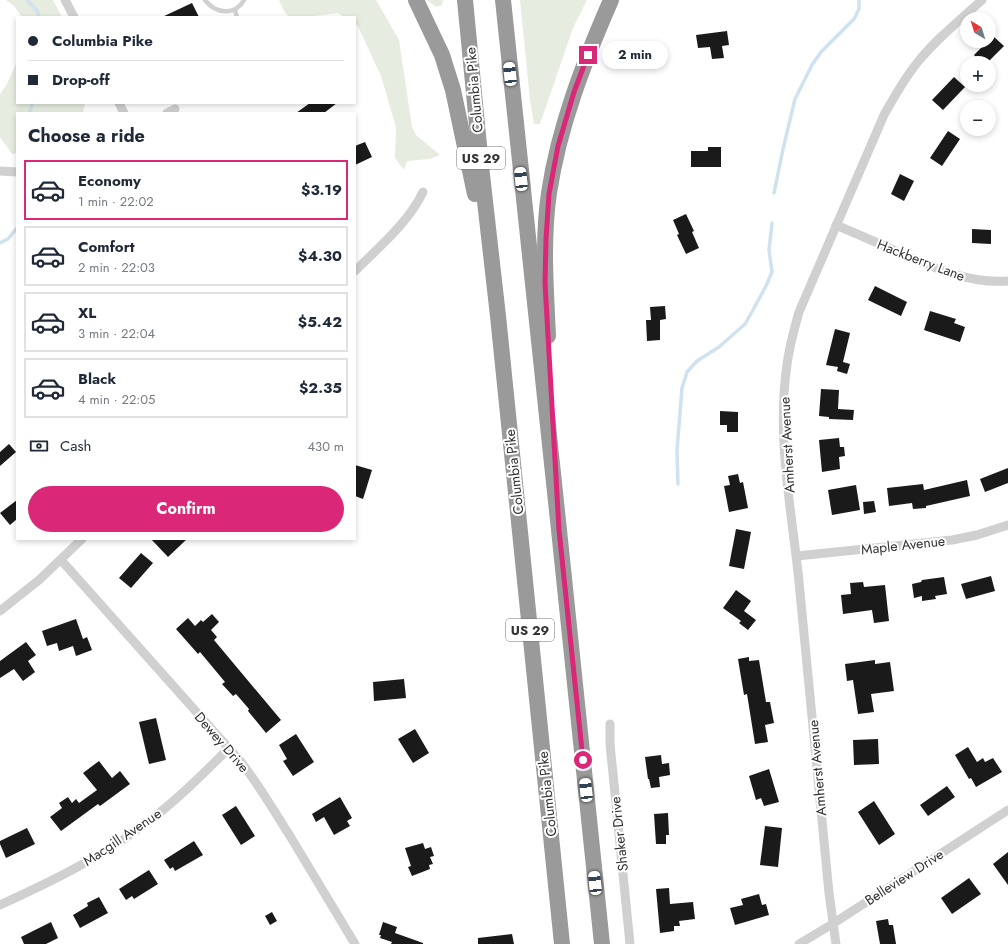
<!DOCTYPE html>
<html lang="en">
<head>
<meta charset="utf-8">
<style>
	:root { --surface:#fff; --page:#f2f2f3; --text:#1f2937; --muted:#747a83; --line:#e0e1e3; --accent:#db2777 }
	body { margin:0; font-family:Jost,sans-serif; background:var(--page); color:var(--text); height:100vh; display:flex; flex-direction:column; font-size:15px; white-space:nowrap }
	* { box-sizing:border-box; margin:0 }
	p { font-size:13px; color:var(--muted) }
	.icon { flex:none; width:22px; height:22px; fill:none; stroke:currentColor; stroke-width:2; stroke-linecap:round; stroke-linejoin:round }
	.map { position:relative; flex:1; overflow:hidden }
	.sheet { position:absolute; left:16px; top:112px; width:340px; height:428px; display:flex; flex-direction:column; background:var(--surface); border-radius:0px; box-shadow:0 2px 6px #0003 }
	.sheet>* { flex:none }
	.banner { position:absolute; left:16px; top:16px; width:340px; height:88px; border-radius:0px; box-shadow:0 2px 6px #0003; display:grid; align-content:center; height:88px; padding:0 12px; background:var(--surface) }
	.needle { width:26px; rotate:322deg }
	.buttons { position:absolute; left:960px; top:12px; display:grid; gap:8px }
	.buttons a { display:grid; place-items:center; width:36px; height:36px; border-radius:50%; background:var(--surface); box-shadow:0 2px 6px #0003; font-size:20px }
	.end { position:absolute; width:18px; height:18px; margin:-9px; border:5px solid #db2777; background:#fff; box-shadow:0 0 0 2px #fff }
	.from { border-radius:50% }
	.bubble { position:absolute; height:28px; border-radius:14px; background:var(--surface); box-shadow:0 2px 6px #0003; font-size:13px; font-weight:700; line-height:28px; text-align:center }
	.car { position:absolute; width:12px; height:24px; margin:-12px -6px; border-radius:5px; box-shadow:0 0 3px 1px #0007; background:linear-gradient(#fff 24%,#345 0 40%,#fff 0 76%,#345 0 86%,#fff 0) }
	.banner b { display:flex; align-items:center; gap:14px; height:38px; font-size:15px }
	.banner b+b { border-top:1px solid var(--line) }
	.banner i { width:10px; height:10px; background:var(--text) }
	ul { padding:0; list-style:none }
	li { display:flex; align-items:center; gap:12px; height:60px; margin:0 8px 6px; padding:0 4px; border:2px solid var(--line); border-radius:0px }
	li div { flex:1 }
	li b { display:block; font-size:15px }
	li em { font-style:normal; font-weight:700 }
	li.on { border-color:var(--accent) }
	li>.icon { width:36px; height:36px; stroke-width:1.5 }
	h2 { padding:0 12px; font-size:18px; line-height:48px }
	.pay { display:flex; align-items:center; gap:10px; height:44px; padding:0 12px; font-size:15px }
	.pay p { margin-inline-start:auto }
	.button { display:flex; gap:8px; margin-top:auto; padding:8px 12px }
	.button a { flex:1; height:46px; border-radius:24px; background:var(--accent); color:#fff; font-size:16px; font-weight:700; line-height:46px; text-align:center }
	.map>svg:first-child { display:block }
	.green { fill:#e6ecdf }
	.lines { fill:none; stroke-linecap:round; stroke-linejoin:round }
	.stream { stroke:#cfe2ee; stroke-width:3.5 }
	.building { fill:#1a1a1a }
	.service { stroke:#d0d0d0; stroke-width:4.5 }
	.minor { stroke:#d0d0d0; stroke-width:9 }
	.motorway { stroke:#9a9a9a; stroke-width:16 }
	.route { stroke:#db2777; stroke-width:5 }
	.labels { text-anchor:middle; stroke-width:4; stroke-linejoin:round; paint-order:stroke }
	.shield { fill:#fff; stroke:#707070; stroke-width:1 }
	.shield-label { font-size:13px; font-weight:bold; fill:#333 }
	.street-label { font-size:14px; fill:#333; stroke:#fff }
</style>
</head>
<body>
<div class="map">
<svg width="1008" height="944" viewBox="0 0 1008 944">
	<rect width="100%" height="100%" fill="#fff"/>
	<g class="green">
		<polygon points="6,0 53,0 62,17 22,17 14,6"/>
		<polygon points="279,0 376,0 399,40 412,127 416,135 440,155 429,159 407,161 404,170 395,158 396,127 381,76 358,26 355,24 355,17 344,17 338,13 305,17 289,17 284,11"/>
		<polygon points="427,0 443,0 442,5 436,7"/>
		<polygon points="520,0 587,0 573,28 540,124 534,124 530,100"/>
		<polygon points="17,62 17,103 85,103 83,113 17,113 17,153 12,154 0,137 0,94 6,86"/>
	</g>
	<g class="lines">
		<g class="stream">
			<polyline points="27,0 38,12 39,17"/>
			<polyline points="30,113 31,107 33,103"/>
			<polyline points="774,193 783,149 795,99 812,65 821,52 854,19 859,9 859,0"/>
			<polyline points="0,243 8,239 17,228"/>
			<polyline points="678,484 677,450 682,388 687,372 697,361 719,347 745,324 753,310 766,286 772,272 769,250 772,223"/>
		</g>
	</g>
	<g class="building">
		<polygon points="192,3 199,17 162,17"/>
		<polygon points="727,31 729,45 722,46 724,58 712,59 710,47 698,48 696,35"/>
		<polygon points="993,36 1004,46 987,63 981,63 974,55"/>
		<polygon points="954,77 965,87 943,110 932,100"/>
		<polygon points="310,103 337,103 324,113 296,113"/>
		<polygon points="948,131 960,139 942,166 930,158"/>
		<polygon points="365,142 372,157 355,165 355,146"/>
		<polygon points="708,147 721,147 721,167 691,167 691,151 708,151"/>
		<polygon points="900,174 914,181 904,201 891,194"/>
		<polygon points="686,214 694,231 692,232 699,248 686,254 677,235 679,234 673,220"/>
		<polygon points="972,229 991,230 991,244 972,243"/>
		<polygon points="875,286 907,302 901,316 868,300"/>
		<polygon points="665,306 666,319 660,320 660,340 647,341 646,320 651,320 650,307"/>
		<polygon points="930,311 956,319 954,323 965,327 960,342 924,330"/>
		<polygon points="835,329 850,333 843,362 850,364 847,374 837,371 838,367 826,365"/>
		<polygon points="821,389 839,390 838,409 854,410 853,420 829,419 829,417 819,416"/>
		<polygon points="720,411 738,412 738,432 727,432 727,425 720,425"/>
		<polygon points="839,438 840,447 844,447 845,456 839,457 840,469 822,472 819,440"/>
		<polygon points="9,444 16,452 0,466 0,452"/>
		<polygon points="355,465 372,470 363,499 355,496"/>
		<polygon points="1008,468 1008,483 985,492 980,479"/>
		<polygon points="738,474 740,483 743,482 748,508 729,512 724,486 730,485 728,476"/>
		<polygon points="967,480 970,496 926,506 926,508 913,509 912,503 889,506 887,488 923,484 924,490"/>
		<polygon points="856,485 860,510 832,515 828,490"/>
		<polygon points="17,500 17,519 10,525 0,513"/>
		<polygon points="874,501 876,512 864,514 863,502"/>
		<polygon points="736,529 751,532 744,569 729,566"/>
		<polygon points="151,539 187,539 168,557"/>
		<polygon points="141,553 153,563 131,588 119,578"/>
		<polygon points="991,576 995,591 966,599 961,584"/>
		<polygon points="944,577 947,594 935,596 936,599 922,601 922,596 914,598 912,584 921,582 922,580"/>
		<polygon points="863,582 864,587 885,585 889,621 874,623 872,610 843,614 841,595 851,594 850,583"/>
		<polygon points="736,590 751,601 744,611 756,620 748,630 739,623 741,621 723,608"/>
		<polygon points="212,614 219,622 211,630 217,637 214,640 281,720 266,733 248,711 249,709 236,694 233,696 222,684 225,682 200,652 198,654 176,629 188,618 195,626 201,620 203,622"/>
		<polygon points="76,619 83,639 87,637 92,650 76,656 73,646 59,651 57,643 47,646 42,631"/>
		<polygon points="26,642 36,655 28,661 35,672 23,681 14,669 0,678 0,661"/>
		<polygon points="749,657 749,661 759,660 766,702 770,702 774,723 765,725 768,742 755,744 747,694 744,695 738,659"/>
		<polygon points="875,660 875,664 890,662 894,691 871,694 874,712 858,714 853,680 847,681 845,664"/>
		<polygon points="404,679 406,698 374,701 373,682"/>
		<polygon points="156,718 166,760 149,764 139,722"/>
		<polygon points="415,729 429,753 413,763 398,739"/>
		<polygon points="296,734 314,762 293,776 283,761 287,759 279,745"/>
		<polygon points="878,739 879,764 854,765 853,740"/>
		<polygon points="968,747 977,762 983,758 985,762 993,758 1002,772 976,787 971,778 969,779 955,755"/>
		<polygon points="661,755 662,764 669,763 670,775 659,777 660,787 651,788 649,779 648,779 645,757"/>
		<polygon points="99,761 112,778 120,771 130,784 100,806 98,804 61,831 50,817 62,808 59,803 68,797 72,803 76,799 79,803 97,790 83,773"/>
		<polygon points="769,769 779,802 764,806 761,798 756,800 749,776"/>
		<polygon points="947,786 955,797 928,816 920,805"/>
		<polygon points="340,797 352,818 347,821 350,826 334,835 324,817 316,822 312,814"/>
		<polygon points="874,801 895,834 879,845 858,812"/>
		<polygon points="236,806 255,836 241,845 222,815"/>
		<polygon points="668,813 669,835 666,835 666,844 656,844 654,814"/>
		<polygon points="765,826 782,828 778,867 760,865"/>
		<polygon points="27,828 35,844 6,858 0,844 0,841"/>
		<polygon points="194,841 203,855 175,871 173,867 170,869 164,860"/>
		<polygon points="423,843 425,849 431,847 434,856 430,857 433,864 429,865 430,869 412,876 408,867 411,866 405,848"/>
		<polygon points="1008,852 1008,885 993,864"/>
		<polygon points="149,870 158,884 134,899 132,896 126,900 119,889"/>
		<polygon points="969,878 981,894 952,914 941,898"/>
		<polygon points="669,888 670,904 693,902 695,919 679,921 680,926 674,926 674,931 660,933 656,889"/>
		<polygon points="759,894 762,905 766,904 769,915 735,925 730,908 743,905 741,899"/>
		<polygon points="99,897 108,913 80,928 73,915 88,906 87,903"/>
		<polygon points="272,912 277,921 270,925 265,916"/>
		<polygon points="888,919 889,925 893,925 896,944 880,944 876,921"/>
		<polygon points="51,922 58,938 46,944 24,944 21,937"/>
		<polygon points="383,922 397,927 395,933 423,943 423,944 391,944 392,942 380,938 381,935 379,935"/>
		<polygon points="512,934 514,944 478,944 478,938"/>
	</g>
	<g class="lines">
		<g class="service">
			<path d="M205,0C216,14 235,16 244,0"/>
			<polyline points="235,10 237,17"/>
		</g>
		<g class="minor">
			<polyline points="65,0 74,17"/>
			<polyline points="119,103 124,113"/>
			<polyline points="167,113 175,109"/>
			<polyline points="0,171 17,172"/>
			<path d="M836,225C857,234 878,243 898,252C933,268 970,284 1008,281"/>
			<path d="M355,271C380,246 408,223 423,192"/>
			<polyline points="797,556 952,540 977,535 1008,525"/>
			<path d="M61,560L241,762C259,785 274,811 290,836C312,872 333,908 355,944"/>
			<polyline points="0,611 39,580 82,539"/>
			<polyline points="610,724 610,744 630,944"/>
			<path d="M0,905C48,883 98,859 141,827C173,804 201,776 229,748"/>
			<polyline points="799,944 834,923 1008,810"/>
			<path d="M836,944L829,893C819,790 809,686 799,582C792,511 776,438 787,365C789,347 794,330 799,312L884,115C894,97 904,79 917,63C936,39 960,20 982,0"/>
		</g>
		<g class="motorway">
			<polyline points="416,0 442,55 453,90 475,194"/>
			<polyline points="465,0 481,166 498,316 562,944"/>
			<polyline points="503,0 559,530 602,944"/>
			<path d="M548,336C546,289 542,241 549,193C559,126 584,62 611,0"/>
		</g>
	</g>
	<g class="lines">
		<polyline class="route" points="583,760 559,530 545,283 546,239 549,194 558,146 574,92 588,55"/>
	</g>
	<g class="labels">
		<g class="shield">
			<rect x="457" y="147" width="48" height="22" rx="3"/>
			<rect x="506" y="619" width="48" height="22" rx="3"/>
		</g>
		<g class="shield-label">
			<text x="481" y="163">US 29</text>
			<text x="530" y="635">US 29</text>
		</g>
		<g class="street-label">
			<text transform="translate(474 90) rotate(-95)" y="5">Columbia Pike</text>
			<text transform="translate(921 260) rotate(21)" y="5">Hackberry Lane</text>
			<text transform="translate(787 445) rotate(-93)" y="5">Amherst Avenue</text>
			<text transform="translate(514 472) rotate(-96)" y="5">Columbia Pike</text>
			<text transform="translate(903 545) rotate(-6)" y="5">Maple Avenue</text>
			<text transform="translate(222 742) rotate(49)" y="5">Dewey Drive</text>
			<text transform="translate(817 768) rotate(-95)" y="5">Amherst Avenue</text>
			<text transform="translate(547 794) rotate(-96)" y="5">Columbia Pike</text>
			<text transform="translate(619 834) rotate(-96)" y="5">Shaker Drive</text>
			<text transform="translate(122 837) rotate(-34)" y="5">Macgill Avenue</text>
			<text transform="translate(904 877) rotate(-33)" y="5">Belleview Drive</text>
		</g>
	</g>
</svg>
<div class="buttons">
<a><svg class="needle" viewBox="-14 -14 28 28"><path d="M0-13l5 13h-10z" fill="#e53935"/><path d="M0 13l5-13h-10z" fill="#747a83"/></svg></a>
<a>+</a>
<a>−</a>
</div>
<i class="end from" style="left:583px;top:760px"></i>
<i class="end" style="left:588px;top:55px"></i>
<div class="bubble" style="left:602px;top:41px;width:66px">2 min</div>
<i class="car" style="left:510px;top:74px;rotate:354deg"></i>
<i class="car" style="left:521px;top:179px;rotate:354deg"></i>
<i class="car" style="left:586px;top:790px;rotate:354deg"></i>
<i class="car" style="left:595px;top:883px;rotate:354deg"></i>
<div class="banner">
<b><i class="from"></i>Columbia Pike</b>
<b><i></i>Drop-off</b>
</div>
<section class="sheet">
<h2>Choose a ride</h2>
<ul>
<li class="on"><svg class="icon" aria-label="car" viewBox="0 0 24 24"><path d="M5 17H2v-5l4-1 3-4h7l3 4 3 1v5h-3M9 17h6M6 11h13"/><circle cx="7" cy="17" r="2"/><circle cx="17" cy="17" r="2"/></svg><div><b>Economy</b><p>1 min · 22:02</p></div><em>$3.19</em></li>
<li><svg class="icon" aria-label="car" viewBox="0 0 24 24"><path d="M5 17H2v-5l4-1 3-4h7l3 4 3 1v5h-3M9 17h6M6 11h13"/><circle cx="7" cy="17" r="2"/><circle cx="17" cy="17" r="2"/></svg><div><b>Comfort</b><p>2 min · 22:03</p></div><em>$4.30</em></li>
<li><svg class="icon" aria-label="car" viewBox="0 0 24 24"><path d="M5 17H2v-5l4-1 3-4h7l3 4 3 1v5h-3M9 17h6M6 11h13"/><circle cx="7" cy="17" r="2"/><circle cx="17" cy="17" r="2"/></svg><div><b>XL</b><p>3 min · 22:04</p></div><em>$5.42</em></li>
<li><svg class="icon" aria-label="car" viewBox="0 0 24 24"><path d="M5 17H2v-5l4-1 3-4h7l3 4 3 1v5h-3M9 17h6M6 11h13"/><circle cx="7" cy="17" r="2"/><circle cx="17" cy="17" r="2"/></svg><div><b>Black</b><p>4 min · 22:05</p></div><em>$2.35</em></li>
</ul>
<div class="pay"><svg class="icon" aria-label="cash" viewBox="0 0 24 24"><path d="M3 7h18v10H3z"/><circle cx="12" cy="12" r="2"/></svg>Cash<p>430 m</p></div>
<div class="button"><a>Confirm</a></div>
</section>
</div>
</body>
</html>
